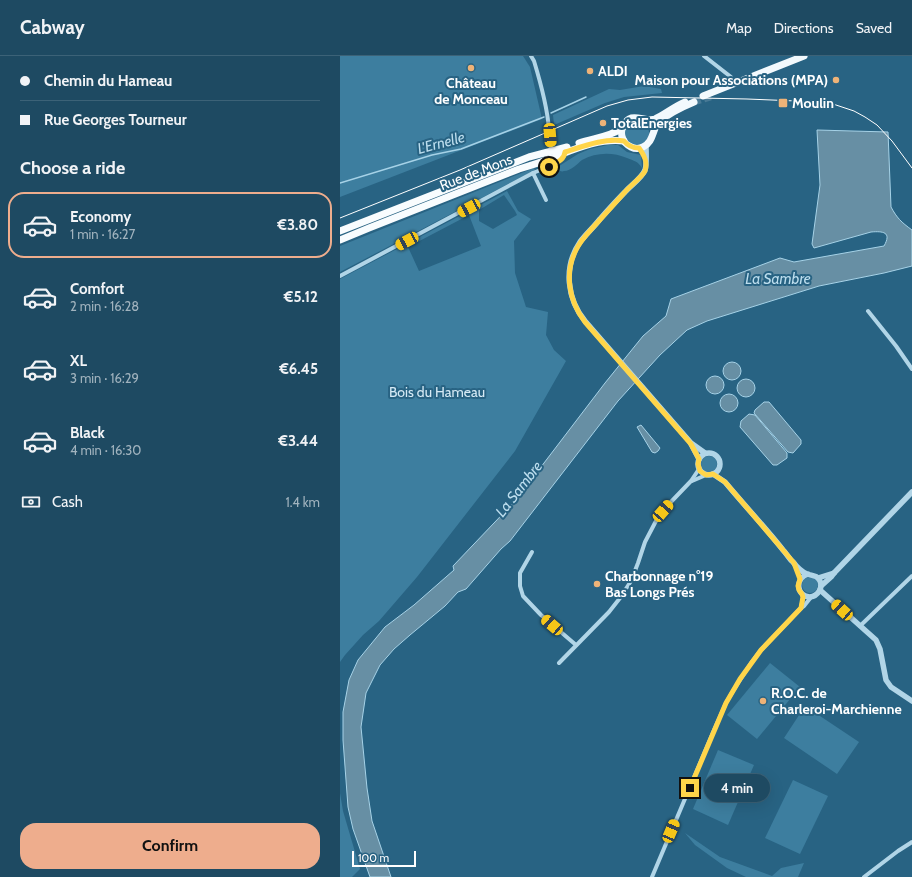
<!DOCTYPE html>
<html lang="en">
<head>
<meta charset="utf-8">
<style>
	:root { --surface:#1e4a62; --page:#265168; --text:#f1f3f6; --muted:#a1b3be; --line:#3c6277; --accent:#eead8d }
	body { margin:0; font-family:Cabin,sans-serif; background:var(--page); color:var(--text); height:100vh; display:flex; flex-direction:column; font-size:15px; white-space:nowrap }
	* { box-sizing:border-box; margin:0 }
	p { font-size:13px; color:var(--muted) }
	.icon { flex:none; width:22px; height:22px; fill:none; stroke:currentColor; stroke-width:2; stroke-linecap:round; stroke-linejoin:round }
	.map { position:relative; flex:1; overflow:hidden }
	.sheet { display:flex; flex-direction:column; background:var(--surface); width:340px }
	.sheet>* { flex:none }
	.banner { display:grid; align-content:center; height:88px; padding:0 20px; background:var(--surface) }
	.scale { position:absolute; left:12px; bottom:10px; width:64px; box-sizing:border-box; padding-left:4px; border:2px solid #fff; border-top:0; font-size:11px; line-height:14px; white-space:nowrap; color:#fff; -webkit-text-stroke:3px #286383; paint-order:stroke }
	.end { position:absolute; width:18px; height:18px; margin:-9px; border:5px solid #ffd54a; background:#111; box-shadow:0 0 0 2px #111 }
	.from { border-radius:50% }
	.bubble { position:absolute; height:28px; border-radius:14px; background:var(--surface); box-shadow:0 4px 16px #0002,0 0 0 1px var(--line); font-size:13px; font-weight:800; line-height:28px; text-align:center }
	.car { position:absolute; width:12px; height:24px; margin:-12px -6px; border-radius:5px; box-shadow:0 0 3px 1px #0007; background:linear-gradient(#f5c518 24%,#345 0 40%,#f5c518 0 76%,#345 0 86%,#f5c518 0) }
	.banner b { display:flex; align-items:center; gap:14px; height:38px; font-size:15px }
	.banner b+b { border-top:1px solid var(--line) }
	.banner i { width:10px; height:10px; background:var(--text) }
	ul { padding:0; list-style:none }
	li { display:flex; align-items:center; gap:12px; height:66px; margin:0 8px 6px; padding:0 12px; border:2px solid transparent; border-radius:16px }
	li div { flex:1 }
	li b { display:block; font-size:15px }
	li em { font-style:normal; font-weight:800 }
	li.on { border-color:var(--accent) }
	li>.icon { width:36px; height:36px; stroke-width:1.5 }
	h2 { padding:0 20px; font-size:18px; line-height:48px }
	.pay { display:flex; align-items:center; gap:10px; height:44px; padding:0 20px; font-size:15px }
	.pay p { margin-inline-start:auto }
	.action { display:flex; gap:8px; margin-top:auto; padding:8px 20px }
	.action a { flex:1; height:46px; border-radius:16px; background:var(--accent); color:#111; font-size:16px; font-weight:800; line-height:46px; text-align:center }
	header { display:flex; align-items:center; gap:24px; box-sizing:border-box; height:56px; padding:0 20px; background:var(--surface); border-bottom:1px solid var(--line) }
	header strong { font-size:19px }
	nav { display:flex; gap:22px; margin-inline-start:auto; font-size:14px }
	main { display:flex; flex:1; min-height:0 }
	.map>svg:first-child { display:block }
	.green { fill:#3d7e9f; fill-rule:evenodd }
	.water { fill:#678fa4; stroke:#a6d2e7 }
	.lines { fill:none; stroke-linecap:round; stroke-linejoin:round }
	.stream { stroke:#a6d2e7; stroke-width:1.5 }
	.primary-tunnel { stroke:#487a96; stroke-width:7; stroke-dasharray:7 3.5; stroke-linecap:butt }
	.minor { stroke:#b1d5e7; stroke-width:4 }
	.tertiary { stroke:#b1d5e7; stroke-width:5.5 }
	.primary { stroke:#f2f9fd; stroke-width:7 }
	.trunk { stroke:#f8fcfe; stroke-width:7 }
	.tram { stroke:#fff; stroke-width:1 }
	.route { stroke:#ffd54a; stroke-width:5 }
	.poi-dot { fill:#eeb378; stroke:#286383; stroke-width:1.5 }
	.labels { text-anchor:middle; stroke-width:4; stroke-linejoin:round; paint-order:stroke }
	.poi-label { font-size:14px; font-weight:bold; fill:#fff; stroke:#286383; text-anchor:start }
	.street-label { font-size:14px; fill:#fff; stroke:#286383 }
	.park-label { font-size:14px; fill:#d5eaf5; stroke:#286383 }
	.water-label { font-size:15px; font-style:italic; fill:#bddeee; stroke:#286383 }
</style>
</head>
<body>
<header>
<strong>Cabway</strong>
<nav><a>Map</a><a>Directions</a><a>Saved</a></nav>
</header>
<main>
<section class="sheet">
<div class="banner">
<b><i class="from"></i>Chemin du Hameau</b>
<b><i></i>Rue Georges Tourneur</b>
</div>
<h2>Choose a ride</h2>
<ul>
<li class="on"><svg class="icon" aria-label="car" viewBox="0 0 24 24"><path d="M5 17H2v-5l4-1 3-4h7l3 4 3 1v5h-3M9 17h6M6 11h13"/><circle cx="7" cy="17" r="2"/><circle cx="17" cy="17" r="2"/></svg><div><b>Economy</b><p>1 min · 16:27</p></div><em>€3.80</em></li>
<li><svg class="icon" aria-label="car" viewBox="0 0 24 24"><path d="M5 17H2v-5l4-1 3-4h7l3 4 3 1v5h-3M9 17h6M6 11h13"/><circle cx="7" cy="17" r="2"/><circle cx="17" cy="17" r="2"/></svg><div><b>Comfort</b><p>2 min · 16:28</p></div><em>€5.12</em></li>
<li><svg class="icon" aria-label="car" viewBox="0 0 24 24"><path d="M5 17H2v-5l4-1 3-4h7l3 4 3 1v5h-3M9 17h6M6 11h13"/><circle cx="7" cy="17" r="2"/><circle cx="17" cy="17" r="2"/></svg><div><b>XL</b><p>3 min · 16:29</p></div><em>€6.45</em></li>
<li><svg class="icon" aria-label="car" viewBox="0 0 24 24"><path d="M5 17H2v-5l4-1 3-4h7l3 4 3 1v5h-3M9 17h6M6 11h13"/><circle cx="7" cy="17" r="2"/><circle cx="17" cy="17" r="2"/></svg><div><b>Black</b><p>4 min · 16:30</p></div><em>€3.44</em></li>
</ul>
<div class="pay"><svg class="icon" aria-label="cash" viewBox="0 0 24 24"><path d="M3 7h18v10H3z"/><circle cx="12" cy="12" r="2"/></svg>Cash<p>1.4 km</p></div>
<div class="action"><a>Confirm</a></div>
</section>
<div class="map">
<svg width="572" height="821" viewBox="0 0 572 821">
	<rect width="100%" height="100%" fill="#286383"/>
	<g class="green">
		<polygon points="0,0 183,0 190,11 202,63 0,141"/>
		<polygon points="304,30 321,33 322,37 284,41 265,47 214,69 213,59 269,33 280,34"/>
		<circle cx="297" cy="77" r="12"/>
		<path d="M268,89H278L287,96L301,99L302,112C298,105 294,105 287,102C273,96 256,96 242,104C237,108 231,115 224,115C222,116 220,115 218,114L216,112L238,98L250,93Z"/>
		<polygon points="194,112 195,114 0,216 0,190"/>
		<path d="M167,135L178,155L191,163L174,185L175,217L186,251L208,256L206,279L214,294L226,305L175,395L77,521L39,565L23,579L5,599L0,606V223ZM164,139L175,155L177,159L153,173L139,165V154ZM129,159L141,190L79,215L68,191Z"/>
		<circle cx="369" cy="408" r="8"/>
		<circle cx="470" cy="529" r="8"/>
		<polygon points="430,607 460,631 417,683 387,659"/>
		<polygon points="465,650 519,686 497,718 444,682"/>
		<polygon points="378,694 414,709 388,769 353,753"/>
		<polygon points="453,724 488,740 460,798 425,782"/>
		<polygon points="0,737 3,755 20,813 12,821 0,821"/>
		<polygon points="345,777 380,801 432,820 441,812 464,807 458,821 406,821 387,812 355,789"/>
	</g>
	<g class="water">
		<path d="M477,74L548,76L551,151C557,162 561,166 572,174V210L544,217L479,230L367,265L347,274L320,299L278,345L170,485L161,493L126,533L118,536L105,550L70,579L54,593L40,609L26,637L21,671L27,732L32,765L51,821H30L13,773L8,751L3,684V656L9,624L18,604L45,571L74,549L114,514L113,510L175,445L265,327L303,280L326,260L331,243L440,202L454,206L544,190C552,176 543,175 531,176L474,192L472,188L480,129Z"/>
		<circle cx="392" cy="315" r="9"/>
		<circle cx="375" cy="329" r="9"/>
		<circle cx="406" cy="332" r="9"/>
		<circle cx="389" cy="347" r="9"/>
		<polygon points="424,346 429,346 461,384 461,388 453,397 448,396 414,357 415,354"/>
		<polygon points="409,358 415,359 447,397 447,402 437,409 433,409 400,371 401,365"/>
		<polygon points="301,369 320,392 318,395 315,397 312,396 297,371"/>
	</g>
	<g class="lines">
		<g class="stream">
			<polyline points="211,57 246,41"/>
			<polyline points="0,127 92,99 121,93 204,61"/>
		</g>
		<polyline class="primary-tunnel" points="354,46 374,40"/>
		<g class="minor">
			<path d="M191,0L194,5C201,28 207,49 209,73"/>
			<polyline points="364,0 391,21 394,29"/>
			<polyline points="210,79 211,97"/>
			<polyline points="193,117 206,144"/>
			<path d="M0,220L193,117C202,113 223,107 225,97"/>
			<polyline points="528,255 556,290 572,313"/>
			<polyline points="352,425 366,419"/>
			<polyline points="192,496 180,517 180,530 183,540 201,559 236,589"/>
			<polyline points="461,552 463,541 462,538"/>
			<polyline points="520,570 572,520"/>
			<polyline points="219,607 269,556 280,542 291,525 298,507 305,486 317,463 329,448 351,425 359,413"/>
			<polyline points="312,821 374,674 386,647 393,635 411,607 421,594 461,552 464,550 472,540"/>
			<polyline points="524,821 558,795 572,786"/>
		</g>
		<g class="tertiary">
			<path d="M306,90C306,96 307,108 305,114C302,122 290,130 285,136C276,145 268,154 260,163C254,171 246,178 240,186C223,211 227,243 245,265L351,387L365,397"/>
			<polyline points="351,388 359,403"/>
			<circle cx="369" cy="408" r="11"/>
			<path d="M373,418L385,426C404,449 425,471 443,494C447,498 449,503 453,506C456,510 462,516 467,518C473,520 477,519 480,525C483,532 478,540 470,541C457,541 454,523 468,518"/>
			<polyline points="478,522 494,517"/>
			<polyline points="481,530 491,521 494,517 572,436"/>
			<polyline points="480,534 536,584 540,593 546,624 551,631 572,645"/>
		</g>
		<g class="primary">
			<polyline points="363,40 464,0"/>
			<path d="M345,46C335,50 324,59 315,63C304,67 290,53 283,71C281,75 281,79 283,83C284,87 287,89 291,91C295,93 299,93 303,91C314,86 312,73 319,66C329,57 342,51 354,46"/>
		</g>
		<g class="trunk">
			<path d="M239,87C253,82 270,81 282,72"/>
			<polyline points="0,175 189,101 227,91"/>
			<path d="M0,184L29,172L179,113C189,110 199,107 209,103C233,94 258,82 284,85"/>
		</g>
		<polyline class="tram" points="0,162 120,114 267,50 288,44 312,41 407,43 481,46 493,48 514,55 525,61 537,69 552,85 572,112"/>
	</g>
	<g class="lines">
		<path class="route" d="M209,111C215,107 224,105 225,96C244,90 264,82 284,85C288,90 293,92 299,92C304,99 308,106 305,115C301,122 290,130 284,137C275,147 266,157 257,167C250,175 241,183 236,194C224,218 229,245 245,266L351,388L359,403L358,408L360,415L366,419L373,418L385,426L443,494L454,507L460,523L458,530L459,534L462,538L463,541L461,552L421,594L400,623L386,647L350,732"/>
	</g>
	<g class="poi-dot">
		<circle cx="131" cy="12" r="4"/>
		<circle cx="250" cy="15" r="4"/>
		<circle cx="496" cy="24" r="4"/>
		<rect x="438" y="42" width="10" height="10" rx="2"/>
		<circle cx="263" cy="67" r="4"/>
		<circle cx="257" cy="528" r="4"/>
		<circle cx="423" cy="645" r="4"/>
	</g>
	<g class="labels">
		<g class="poi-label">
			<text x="258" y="20">ALDI</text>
			<text x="488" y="29" text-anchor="end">Maison pour Associations (MPA)</text>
			<text x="131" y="32" text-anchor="middle">Château<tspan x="131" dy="16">de Monceau</tspan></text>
			<text x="452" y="52">Moulin</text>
			<text x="271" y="72">TotalEnergies</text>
			<text x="265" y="525">Charbonnage n°19<tspan x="265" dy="16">Bas Longs Prés</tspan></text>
			<text x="431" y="642">R.O.C. de<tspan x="431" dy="16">Charleroi-Marchienne</tspan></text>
		</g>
		<g class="street-label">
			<text transform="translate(136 116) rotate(-21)" y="5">Rue de Mons</text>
		</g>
		<g class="park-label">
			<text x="97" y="341">Bois du Hameau</text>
		</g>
		<g class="water-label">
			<text transform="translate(101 87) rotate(-15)" y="5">L'Ernelle</text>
			<text x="438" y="228">La Sambre</text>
			<text transform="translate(179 433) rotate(-52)" y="5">La Sambre</text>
		</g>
	</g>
</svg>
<div class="scale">100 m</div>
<i class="end from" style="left:209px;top:111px"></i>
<i class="end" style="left:350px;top:732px"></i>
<div class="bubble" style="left:364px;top:718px;width:66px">4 min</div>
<i class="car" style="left:210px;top:79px;rotate:175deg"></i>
<i class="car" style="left:129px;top:152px;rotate:242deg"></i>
<i class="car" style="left:67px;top:185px;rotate:242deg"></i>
<i class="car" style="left:323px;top:455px;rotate:41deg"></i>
<i class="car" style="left:502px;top:554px;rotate:312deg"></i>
<i class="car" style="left:212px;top:569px;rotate:311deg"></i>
<i class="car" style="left:331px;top:775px;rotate:23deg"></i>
</div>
</main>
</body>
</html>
